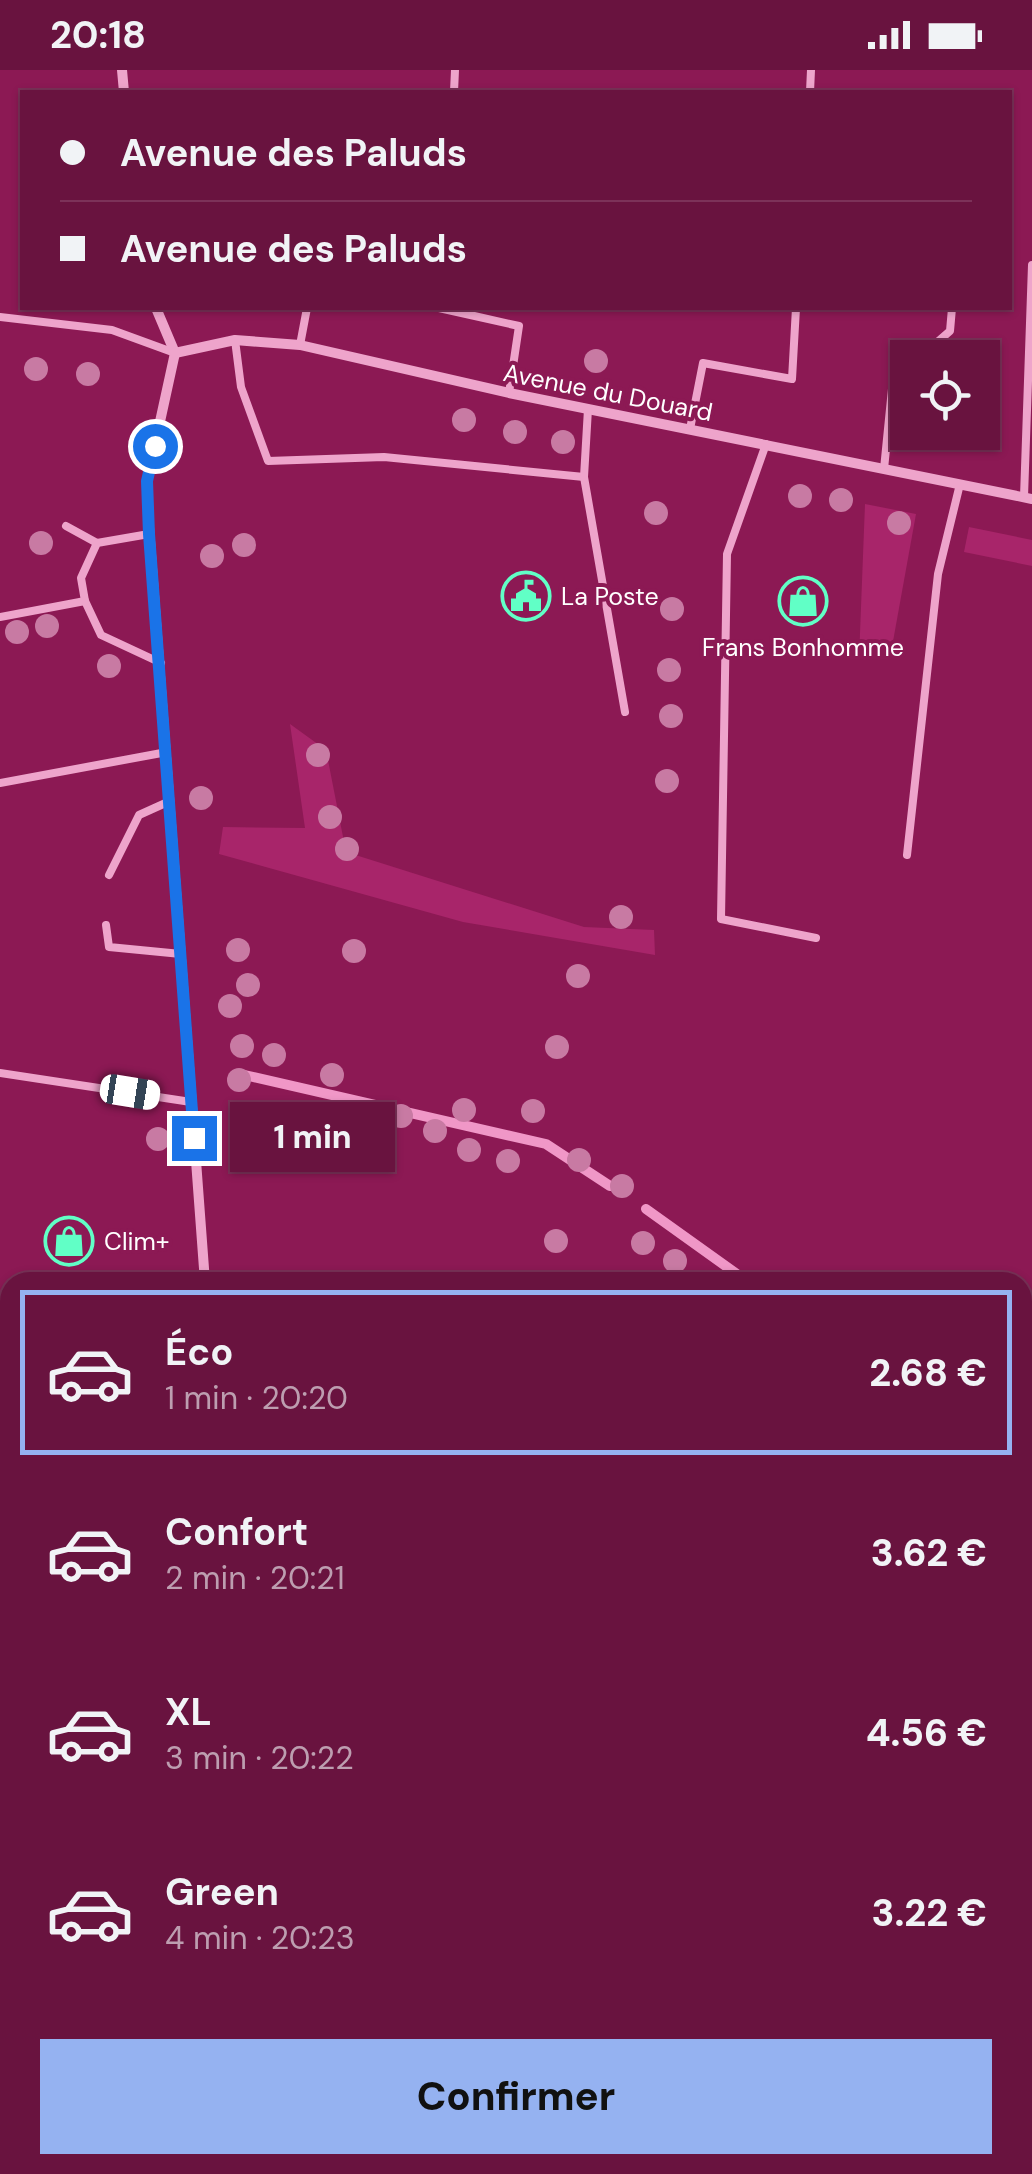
<!DOCTYPE html>
<html lang="fr">
<head>
<meta charset="utf-8">
<style>
	:root { --surface:#69133f; --page:#6e1c46; --text:#f1f3f6; --muted:#bd9eb0; --line:#7c3259; --accent:#95b2f1 }
	body { margin:0; font-family:"DM Sans",sans-serif; background:var(--page); color:var(--text); height:100vh; display:flex; flex-direction:column; font-size:38px; white-space:nowrap }
	* { box-sizing:border-box; margin:0 }
	p { font-size:32px; color:var(--muted) }
	.icon { flex:none; width:55px; height:55px; fill:none; stroke:currentColor; stroke-width:2; stroke-linecap:round; stroke-linejoin:round }
	.map { position:relative; flex:1; overflow:hidden }
	.panel { position:absolute; left:0px; top:1202px; width:1032px; height:902px; display:flex; flex-direction:column; background:var(--surface); border-radius:30px 30px 0 0; box-shadow:0 2px 8px #0004,0 0 0 2px var(--line) }
	.panel>* { flex:none }
	.banner { position:absolute; left:20px; top:20px; width:992px; height:220px; border-radius:0px; box-shadow:0 2px 8px #0004,0 0 0 2px var(--line); display:grid; align-content:center; height:220px; padding:0 40px; background:var(--surface) }
	.tools { position:absolute; left:890px; top:270px; display:grid; gap:20px }
	.tools a { display:grid; place-items:center; width:110px; height:110px; border-radius:0px; background:var(--surface); box-shadow:0 2px 8px #0004,0 0 0 2px var(--line); font-size:50px }
	.end { position:absolute; width:45px; height:45px; margin:-22px; border:12px solid #1a73e8; background:#fff; box-shadow:0 0 0 5px #fff }
	.from { border-radius:50% }
	.bubble { position:absolute; height:70px; border-radius:0px; background:var(--surface); box-shadow:0 2px 8px #0004,0 0 0 2px var(--line); font-size:32px; font-weight:800; line-height:70px; text-align:center }
	.car { position:absolute; width:30px; height:60px; margin:-30px -15px; border-radius:12px; box-shadow:0 0 8px 2px #0007; background:linear-gradient(#fff 24%,#345 0 40%,#fff 0 76%,#345 0 86%,#fff 0) }
	.banner b { display:flex; align-items:center; gap:35px; height:95px; font-size:38px }
	.banner b+b { border-top:2px solid var(--line) }
	.banner i { width:25px; height:25px; background:var(--text) }
	ul { padding:18px 0 0; list-style:none }
	li { display:flex; align-items:center; gap:30px; height:165px; margin:0 20px 15px; padding:0 20px; border:5px solid transparent; border-radius:0px }
	li div { flex:1 }
	li b { display:block; font-size:38px }
	li em { font-style:normal; font-weight:800 }
	li.active { border-color:var(--accent) }
	li>.icon { width:90px; height:90px; stroke-width:1.5 }
	.primary-button { display:flex; gap:20px; margin-top:auto; padding:20px 40px }
	.primary-button a { flex:1; height:115px; border-radius:0px; background:var(--accent); color:#111; font-size:40px; font-weight:800; line-height:115px; text-align:center }
	.status { display:flex; justify-content:space-between; align-items:center; height:70px; padding:0 50px; background:var(--surface); direction:ltr }
	.status svg { height:28px; fill:currentColor }
	.map>svg:first-child { display:block }
	.green { fill:#a8256a }
	.lines { fill:none; stroke-linecap:round; stroke-linejoin:round }
	.stream { stroke:#f097c7; stroke-width:10 }
	.service { stroke:#eea4cb; stroke-width:8 }
	.minor { stroke:#eea4cb; stroke-width:10 }
	.tree { fill:#c87aa3 }
	.route { stroke:#1a73e8; stroke-width:12 }
	.labels { text-anchor:middle; stroke-width:8; stroke-linejoin:round; paint-order:stroke }
	.street-label { font-size:25px; fill:#fff; stroke:#8c1954 }
	.poi-label { font-size:25px; fill:#fff; stroke:#8c1954; text-anchor:start }
</style>
</head>
<body>
<div class="status"><b>20:18</b><svg viewBox="0 0 49 12"><path d="M0 12V9h3v3zM5 12V6h3v6zM10 12V3h3v9zM15 12V0h3v12zM26 1h20v11H26zM47 4h2v5h-2z"/></svg></div>
<div class="map">
<svg width="1032" height="2104" viewBox="0 0 1032 2104">
	<rect width="100%" height="100%" fill="#8c1954"/>
	<g class="green">
		<polygon points="865,434 916,444 890,588 859,589"/>
		<polygon points="969,457 1032,470 1032,496 964,482"/>
		<polygon points="290,654 326,680 346,782 584,857 654,860 655,885 463,852 219,784 223,757 305,758"/>
	</g>
	<g class="lines">
		<g class="stream">
			<polyline points="240,1004 546,1074 610,1116"/>
			<polyline points="646,1139 748,1212"/>
			<polyline points="1022,1399 1032,1406"/>
			<polyline points="1022,1639 1032,1624"/>
			<polyline points="737,2104 743,2095"/>
		</g>
		<g class="service">
			<polyline points="454,22 455,0"/>
			<polyline points="810,22 811,0"/>
			<polyline points="439,238 519,256 509,323"/>
			<polyline points="0,247 112,260 175,283"/>
			<polyline points="235,270 241,317 268,391 384,387 584,407"/>
			<polyline points="300,275 307,238"/>
			<polyline points="919,288 950,261 952,238"/>
			<polyline points="588,339 584,407 625,642"/>
			<polyline points="690,359 703,293 792,309 796,238"/>
			<polyline points="766,374 727,484 721,849 816,868"/>
			<polyline points="884,399 893,309 908,297"/>
			<polyline points="1024,427 1032,195"/>
			<polyline points="66,456 97,473"/>
			<polyline points="149,464 97,473 81,508 85,531 101,565 161,593"/>
			<polyline points="0,547 85,531"/>
			<polyline points="0,713 167,682"/>
			<polyline points="907,785 938,504 960,414"/>
			<polyline points="109,805 139,745 170,731"/>
			<polyline points="106,855 109,877 181,884"/>
			<polyline points="0,1003 191,1032"/>
			<polyline points="1022,1710 1032,1695"/>
			<polyline points="0,1977 10,1984"/>
			<polyline points="283,2095 297,2104"/>
			<polyline points="612,2095 616,2104"/>
			<polyline points="1018,2104 1032,2081"/>
		</g>
		<g class="minor">
			<polyline points="122,0 124,22"/>
			<polyline points="156,238 175,283 147,411 149,457 205,1212"/>
			<polyline points="175,283 235,270 300,275 509,323 1032,429"/>
			<polyline points="0,1572 10,1577"/>
			<polyline points="1022,1933 1032,1939"/>
			<polyline points="160,2104 166,2095"/>
		</g>
	</g>
	<g class="tree">
		<circle cx="596" cy="291" r="12"/>
		<circle cx="36" cy="299" r="12"/>
		<circle cx="88" cy="304" r="12"/>
		<circle cx="464" cy="350" r="12"/>
		<circle cx="515" cy="362" r="12"/>
		<circle cx="563" cy="372" r="12"/>
		<circle cx="800" cy="426" r="12"/>
		<circle cx="841" cy="430" r="12"/>
		<circle cx="656" cy="443" r="12"/>
		<circle cx="899" cy="453" r="12"/>
		<circle cx="41" cy="473" r="12"/>
		<circle cx="244" cy="475" r="12"/>
		<circle cx="212" cy="486" r="12"/>
		<circle cx="672" cy="539" r="12"/>
		<circle cx="47" cy="556" r="12"/>
		<circle cx="17" cy="562" r="12"/>
		<circle cx="109" cy="596" r="12"/>
		<circle cx="669" cy="600" r="12"/>
		<circle cx="671" cy="646" r="12"/>
		<circle cx="318" cy="685" r="12"/>
		<circle cx="667" cy="711" r="12"/>
		<circle cx="201" cy="728" r="12"/>
		<circle cx="330" cy="747" r="12"/>
		<circle cx="347" cy="779" r="12"/>
		<circle cx="621" cy="847" r="12"/>
		<circle cx="238" cy="880" r="12"/>
		<circle cx="354" cy="881" r="12"/>
		<circle cx="578" cy="906" r="12"/>
		<circle cx="248" cy="915" r="12"/>
		<circle cx="230" cy="936" r="12"/>
		<circle cx="242" cy="976" r="12"/>
		<circle cx="557" cy="977" r="12"/>
		<circle cx="274" cy="985" r="12"/>
		<circle cx="332" cy="1005" r="12"/>
		<circle cx="239" cy="1010" r="12"/>
		<circle cx="464" cy="1040" r="12"/>
		<circle cx="533" cy="1041" r="12"/>
		<circle cx="401" cy="1046" r="12"/>
		<circle cx="435" cy="1061" r="12"/>
		<circle cx="158" cy="1069" r="12"/>
		<circle cx="469" cy="1080" r="12"/>
		<circle cx="579" cy="1090" r="12"/>
		<circle cx="508" cy="1091" r="12"/>
		<circle cx="622" cy="1116" r="12"/>
		<circle cx="556" cy="1171" r="12"/>
		<circle cx="643" cy="1173" r="12"/>
		<circle cx="675" cy="1191" r="12"/>
	</g>
	<g class="lines">
		<polyline class="route" points="155,376 147,411 149,464 194,1068"/>
	</g>
	<defs>
		<g id="civic-ring" transform="scale(2.5)"><circle r="9.5" fill="#8c1954" stroke="#61ffc6" stroke-width="1.5"/><path d="M-.6-6.5H3V-4.5H.6V-3L4-1V1h2V6H-6V1h2V-1L-.6-3ZM-1.2 2.5V6h2.4V2.5Z" fill="#61ffc6"/></g>
		<g id="shop-ring" transform="scale(2.5)"><circle r="9.5" fill="#8c1954" stroke="#61ffc6" stroke-width="1.5"/><path d="M-5-2.5h2.3a2.7 3.5 0 0 1 5.4 0H5L5.5 6h-11ZM-1.5-2.5h3a1.5 2.3 0 0 0-3 0Z" fill="#61ffc6"/></g>
	</defs>
	<g fill-rule="evenodd">
		<use href="#civic-ring" x="526" y="526"/>
		<use href="#shop-ring" x="803" y="531"/>
		<use href="#shop-ring" x="69" y="1171"/>
	</g>
	<g class="labels">
		<g class="street-label">
			<text transform="translate(608 322) rotate(11)" y="9">Avenue du Douard</text>
		</g>
		<g class="poi-label">
			<text x="561" y="535">La Poste</text>
			<text x="803" y="586" text-anchor="middle">Frans Bonhomme</text>
			<text x="104" y="1180">Clim+</text>
		</g>
	</g>
</svg>
<div class="tools">
<a><svg class="icon" aria-label="locate" viewBox="0 0 24 24"><circle cx="12" cy="12" r="6"/><path d="M12 2v4M12 18v4M2 12h4M18 12h4"/></svg></a>
</div>
<i class="end from" style="left:155px;top:376px"></i>
<i class="end" style="left:194px;top:1068px"></i>
<div class="bubble" style="left:230px;top:1032px;width:165px">1 min</div>
<i class="car" style="left:130px;top:1022px;rotate:99deg"></i>
<div class="banner">
<b><i class="from"></i>Avenue des Paluds</b>
<b><i></i>Avenue des Paluds</b>
</div>
<section class="panel">
<ul>
<li class="active"><svg class="icon" aria-label="car" viewBox="0 0 24 24"><path d="M5 17H2v-5l4-1 3-4h7l3 4 3 1v5h-3M9 17h6M6 11h13"/><circle cx="7" cy="17" r="2"/><circle cx="17" cy="17" r="2"/></svg><div><b>Éco</b><p>1 min · 20:20</p></div><em>2.68 €</em></li>
<li><svg class="icon" aria-label="car" viewBox="0 0 24 24"><path d="M5 17H2v-5l4-1 3-4h7l3 4 3 1v5h-3M9 17h6M6 11h13"/><circle cx="7" cy="17" r="2"/><circle cx="17" cy="17" r="2"/></svg><div><b>Confort</b><p>2 min · 20:21</p></div><em>3.62 €</em></li>
<li><svg class="icon" aria-label="car" viewBox="0 0 24 24"><path d="M5 17H2v-5l4-1 3-4h7l3 4 3 1v5h-3M9 17h6M6 11h13"/><circle cx="7" cy="17" r="2"/><circle cx="17" cy="17" r="2"/></svg><div><b>XL</b><p>3 min · 20:22</p></div><em>4.56 €</em></li>
<li><svg class="icon" aria-label="car" viewBox="0 0 24 24"><path d="M5 17H2v-5l4-1 3-4h7l3 4 3 1v5h-3M9 17h6M6 11h13"/><circle cx="7" cy="17" r="2"/><circle cx="17" cy="17" r="2"/></svg><div><b>Green</b><p>4 min · 20:23</p></div><em>3.22 €</em></li>
</ul>
<div class="primary-button"><a>Confirmer</a></div>
</section>
</div>
</body>
</html>
